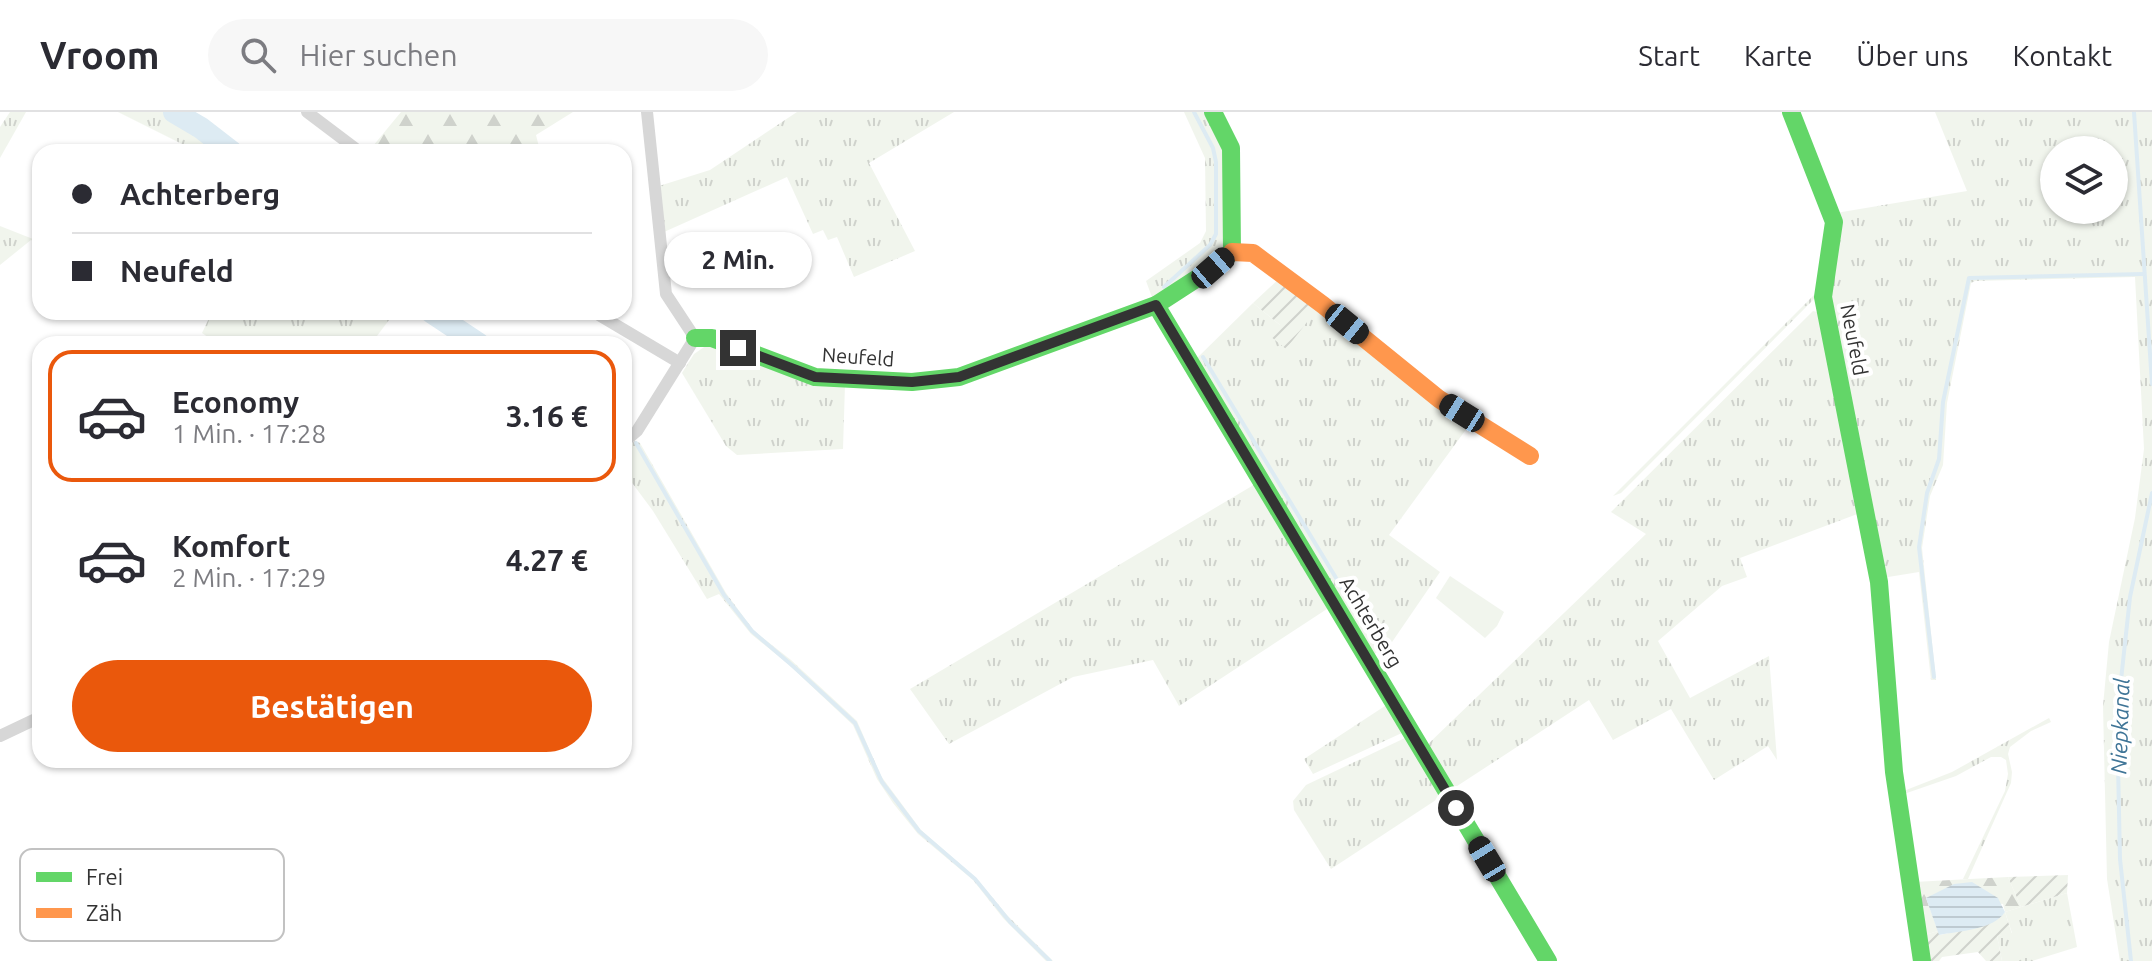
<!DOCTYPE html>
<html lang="de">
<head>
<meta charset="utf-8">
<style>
	:root { --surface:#fff; --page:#f7f7f7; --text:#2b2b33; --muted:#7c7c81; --line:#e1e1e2; --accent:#ea580c }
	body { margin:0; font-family:Ubuntu,sans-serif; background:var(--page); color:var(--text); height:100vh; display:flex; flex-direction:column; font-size:30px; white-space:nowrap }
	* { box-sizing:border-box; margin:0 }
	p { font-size:26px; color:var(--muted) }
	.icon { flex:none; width:44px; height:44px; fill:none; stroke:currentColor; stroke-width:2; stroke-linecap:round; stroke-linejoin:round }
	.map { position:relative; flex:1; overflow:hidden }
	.drawer { position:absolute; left:32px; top:224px; width:600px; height:432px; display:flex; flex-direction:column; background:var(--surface); border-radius:24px; box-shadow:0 2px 6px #0004 }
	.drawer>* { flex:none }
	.banner { position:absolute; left:32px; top:32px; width:600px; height:176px; border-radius:24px; box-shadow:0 2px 6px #0004; display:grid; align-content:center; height:176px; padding:0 40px; background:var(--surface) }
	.controls { position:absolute; left:2040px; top:24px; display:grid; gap:16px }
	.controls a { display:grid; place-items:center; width:88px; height:88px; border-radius:50%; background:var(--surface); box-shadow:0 2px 6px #0004; font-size:40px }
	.end { position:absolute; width:36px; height:36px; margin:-18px; border:10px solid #333; background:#fff; box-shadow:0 0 0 4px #fff }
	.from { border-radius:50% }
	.bubble { position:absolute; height:56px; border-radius:28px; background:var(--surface); box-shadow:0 2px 6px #0004; font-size:26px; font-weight:700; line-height:56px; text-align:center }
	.car { position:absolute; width:24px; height:48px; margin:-24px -12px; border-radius:10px; box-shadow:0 0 6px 2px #0007; background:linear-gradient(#222 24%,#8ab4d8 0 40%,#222 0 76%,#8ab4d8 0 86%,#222 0) }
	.banner b { display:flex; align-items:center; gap:28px; height:76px; font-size:30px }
	.banner b+b { border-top:2px solid var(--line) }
	.banner i { width:20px; height:20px; background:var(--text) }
	ul { padding:14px 0 0; list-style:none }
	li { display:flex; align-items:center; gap:24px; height:132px; margin:0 16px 12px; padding:0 24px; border:4px solid transparent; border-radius:24px }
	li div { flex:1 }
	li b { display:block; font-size:30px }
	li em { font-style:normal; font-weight:700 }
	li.on { border-color:var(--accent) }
	li>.icon { width:72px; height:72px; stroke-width:1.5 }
	.cta { display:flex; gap:16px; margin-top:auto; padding:16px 40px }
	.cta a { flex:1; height:92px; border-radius:48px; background:var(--accent); color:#fff; font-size:32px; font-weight:700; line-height:92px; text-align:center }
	header { display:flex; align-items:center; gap:48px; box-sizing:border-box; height:112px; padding:0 40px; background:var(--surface); border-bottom:2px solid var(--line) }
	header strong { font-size:38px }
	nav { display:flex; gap:44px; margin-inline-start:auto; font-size:28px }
	.search { width:560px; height:72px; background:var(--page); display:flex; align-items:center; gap:20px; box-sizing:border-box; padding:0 28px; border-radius:44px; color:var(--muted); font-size:30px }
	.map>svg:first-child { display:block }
	.grass { fill:url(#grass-tufts); fill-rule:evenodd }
	.forest { fill:url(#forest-firs) }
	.park { fill:#f1f5ed }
	.garden { fill:url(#garden-furrows) }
	.water { fill:url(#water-rules) }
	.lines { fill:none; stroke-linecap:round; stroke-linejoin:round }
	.stream { stroke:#ddebf3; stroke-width:4 }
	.river { stroke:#ddebf3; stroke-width:22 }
	.street { stroke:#d7d7d7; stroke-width:12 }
	.fast { stroke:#63d668; stroke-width:18 }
	.slow { stroke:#ff974d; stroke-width:18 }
	.route { stroke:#333; stroke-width:10 }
	.labels { text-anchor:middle; stroke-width:8; stroke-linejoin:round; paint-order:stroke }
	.street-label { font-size:20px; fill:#333; stroke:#fff }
	.water-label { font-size:22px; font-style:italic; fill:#3f7597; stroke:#fff }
	.key { fill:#fff; stroke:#c2c2c2; stroke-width:2 }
	.key-label { font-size:22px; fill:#333 }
</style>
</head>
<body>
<header>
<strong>Vroom</strong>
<div class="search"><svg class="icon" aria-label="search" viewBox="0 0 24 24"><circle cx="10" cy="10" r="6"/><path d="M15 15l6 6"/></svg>Hier suchen</div>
<nav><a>Start</a><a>Karte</a><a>Über uns</a><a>Kontakt</a></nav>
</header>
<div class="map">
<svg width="2152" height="849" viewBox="0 0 2152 849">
	<defs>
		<pattern id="grass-tufts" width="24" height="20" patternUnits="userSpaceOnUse" patternTransform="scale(2)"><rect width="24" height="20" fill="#f1f5ed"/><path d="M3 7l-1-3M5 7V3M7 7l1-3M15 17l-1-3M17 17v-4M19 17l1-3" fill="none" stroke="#cfd2cc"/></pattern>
		<pattern id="forest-firs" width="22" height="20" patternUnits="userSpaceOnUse" patternTransform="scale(2)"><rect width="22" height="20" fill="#f1f5ed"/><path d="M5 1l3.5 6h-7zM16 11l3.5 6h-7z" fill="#cfd2cc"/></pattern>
		<pattern id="garden-furrows" width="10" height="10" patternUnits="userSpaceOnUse" patternTransform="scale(2)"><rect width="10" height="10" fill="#f1f5ed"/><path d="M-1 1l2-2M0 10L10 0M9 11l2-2" fill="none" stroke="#cfd2cc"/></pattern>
		<pattern id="water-rules" width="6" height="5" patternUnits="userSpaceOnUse" patternTransform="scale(2)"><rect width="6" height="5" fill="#ddebf3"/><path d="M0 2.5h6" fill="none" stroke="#becad1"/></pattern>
	</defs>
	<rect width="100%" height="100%" fill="#fff"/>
	<g class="grass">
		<polygon points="10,0 26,0 0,46 0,15"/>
		<polygon points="118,0 192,0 248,40 198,40"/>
		<polygon points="797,0 954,0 869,51 915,139 854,165 837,125 828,128 823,118 813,122 787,65 664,120 659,74 710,58"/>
		<polygon points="1184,0 1206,0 1224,34 1225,139 1153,188 1146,169 1200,131 1206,119 1205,46"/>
		<path d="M1935,0H2152V849H2120L2107,767L2103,594L2109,530L2135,406L2144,337L2135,165L1975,169L1971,171L1947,291L1943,353L1930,384L1922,436L1936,568H1931L1919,460L1882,466L1825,179L1836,101L1967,79ZM2054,38H2114V98H2054Z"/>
		<polygon points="0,114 33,127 40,133 31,128 0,153"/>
		<polygon points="1817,180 1818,183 1621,381 1613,384"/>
		<polygon points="1253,191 1280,213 1318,196 1470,312 1389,423 1440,460 1390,533 1371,544 1194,249"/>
		<polygon points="1813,199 1821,201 1860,401 1740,446 1747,465 1722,474 1658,529 1690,586 1769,544 1777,648 1768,634 1714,668 1671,597 1613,628 1589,588 1451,678 1425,635 1646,422 1611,400"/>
		<polygon points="212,200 395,200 371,232 218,232 202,221"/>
		<polygon points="422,200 447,200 490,227 504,232 470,232"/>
		<polygon points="710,231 845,272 843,337 737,343 726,334 682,261 694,242"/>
		<polygon points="635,329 640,331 726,481 754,519 791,548 857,609 881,664 921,718 976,766 1007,803 1053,849 1046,849 1003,806 973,768 918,722 893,691 877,667 853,613 787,551 751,522 719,482 707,487 653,399 624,360 624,337"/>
		<polygon points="1257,371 1330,495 1179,594 1153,548 1073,565 949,632 910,577"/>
		<polygon points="1388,592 1404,620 1313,662 1304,647"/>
		<polygon points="2049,606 2051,610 2031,619 2010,635 2008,642 2012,660 2011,671 1968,767 1963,767 2005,679 2008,662 2006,648 2001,645 1991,645 1956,664 1901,683 1901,680 1952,660"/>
		<polygon points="1407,625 1442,684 1331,757 1294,698 1293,689 1306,673"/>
		<polygon points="2067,781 2077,835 2032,849 2002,849 1997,824 2012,821 2005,800"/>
	</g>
	<g class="forest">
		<polygon points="401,0 573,0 536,23 540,39 538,40 368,40"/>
		<polygon points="2008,765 2021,795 2005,800 2003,792 1926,786 1938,819 1922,824 1914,770"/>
	</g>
	<polygon class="park" points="1450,464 1504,500 1497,514 1485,526 1436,486"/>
	<g class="garden">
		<polygon points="1281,165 1318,196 1286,237 1270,224 1280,213 1253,191"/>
		<polygon points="2068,763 2067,781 2021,795 2008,765"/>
		<path d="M2005,800L2012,822L1997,824L2002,849H1986L1978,840L1942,845L1939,849H1926L1922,824L1938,819L1940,823C1956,819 1995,814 2005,800Z"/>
	</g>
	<path class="water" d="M1972,770L1998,786L2005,800C1993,818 1959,819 1939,823L1926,786L1954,772Z"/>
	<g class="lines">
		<g class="stream">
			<polyline points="2134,0 2152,272"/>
			<polyline points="1164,175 1210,133 1216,122 1216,50 1213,36 1194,0"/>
			<polyline points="1203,245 1380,539"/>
			<polyline points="636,331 724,483 752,519 794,555 855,611 882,670 919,719 975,767 1010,810 1050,849"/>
			<polyline points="1934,565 1919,435 1927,381 1939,347 1943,290 1969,166 2144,162"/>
			<polyline points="2131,849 2120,747 2117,605 2130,485 2152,381"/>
		</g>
		<g class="river">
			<polyline points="174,0 201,16 232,40"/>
			<polyline points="431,200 479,232"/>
		</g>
		<g class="street">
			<polyline points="307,0 360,40"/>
			<polyline points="594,200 680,251"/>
			<polyline points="624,330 637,319 695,226 666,182 647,0"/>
			<polyline points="0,624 40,605"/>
		</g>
		<g class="fast">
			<polyline points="1791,0 1834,110 1823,185 1879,470 1894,660 1922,849"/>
			<polyline points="1156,193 1548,849"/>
			<polyline points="695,226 712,226 815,265 912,270 959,265 1156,193 1213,156 1232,140 1231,36 1213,0"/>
		</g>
		<polyline class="slow" points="1232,140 1253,141 1323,193 1439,287 1530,344"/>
	</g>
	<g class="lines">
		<polyline class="route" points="738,236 815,265 912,270 959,265 1156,193 1456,696"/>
	</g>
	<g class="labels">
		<g class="street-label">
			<text transform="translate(1854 228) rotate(79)" y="7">Neufeld</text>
			<text transform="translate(858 245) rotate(4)" y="7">Neufeld</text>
			<text transform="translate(1371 510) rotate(59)" y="7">Achterberg</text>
		</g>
		<g class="water-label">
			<text transform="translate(2120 614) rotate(-88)" y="8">Niepkanal</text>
		</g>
	</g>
	<rect x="20" y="737" width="264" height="92" rx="12" class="key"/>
	<rect x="36" y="760" width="36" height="10" fill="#63d668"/>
	<rect x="36" y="796" width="36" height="10" fill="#ff974d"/>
	<g class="key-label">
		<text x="86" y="773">Frei</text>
		<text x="86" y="809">Zäh</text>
	</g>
</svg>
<div class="controls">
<a><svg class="icon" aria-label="layers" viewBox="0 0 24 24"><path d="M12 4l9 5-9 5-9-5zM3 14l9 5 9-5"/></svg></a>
</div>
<i class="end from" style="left:1456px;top:696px"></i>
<i class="end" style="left:738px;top:236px"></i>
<div class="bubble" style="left:664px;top:120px;width:148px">2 Min.</div>
<i class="car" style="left:1213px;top:156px;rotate:49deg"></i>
<i class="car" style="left:1347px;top:212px;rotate:129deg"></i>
<i class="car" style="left:1462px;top:301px;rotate:302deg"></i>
<i class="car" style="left:1487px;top:747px;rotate:329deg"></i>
<div class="banner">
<b><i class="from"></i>Achterberg</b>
<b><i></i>Neufeld</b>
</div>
<section class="drawer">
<ul>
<li class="on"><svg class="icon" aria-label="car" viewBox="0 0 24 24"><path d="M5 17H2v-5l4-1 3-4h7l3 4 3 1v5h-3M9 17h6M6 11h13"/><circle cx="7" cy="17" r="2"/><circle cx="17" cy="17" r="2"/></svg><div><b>Economy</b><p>1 Min. · 17:28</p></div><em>3.16 €</em></li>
<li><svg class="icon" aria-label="car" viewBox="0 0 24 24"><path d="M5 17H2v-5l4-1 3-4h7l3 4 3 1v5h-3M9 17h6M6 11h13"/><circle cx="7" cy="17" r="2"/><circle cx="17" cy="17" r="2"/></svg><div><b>Komfort</b><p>2 Min. · 17:29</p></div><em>4.27 €</em></li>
</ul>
<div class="cta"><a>Bestätigen</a></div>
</section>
</div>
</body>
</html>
